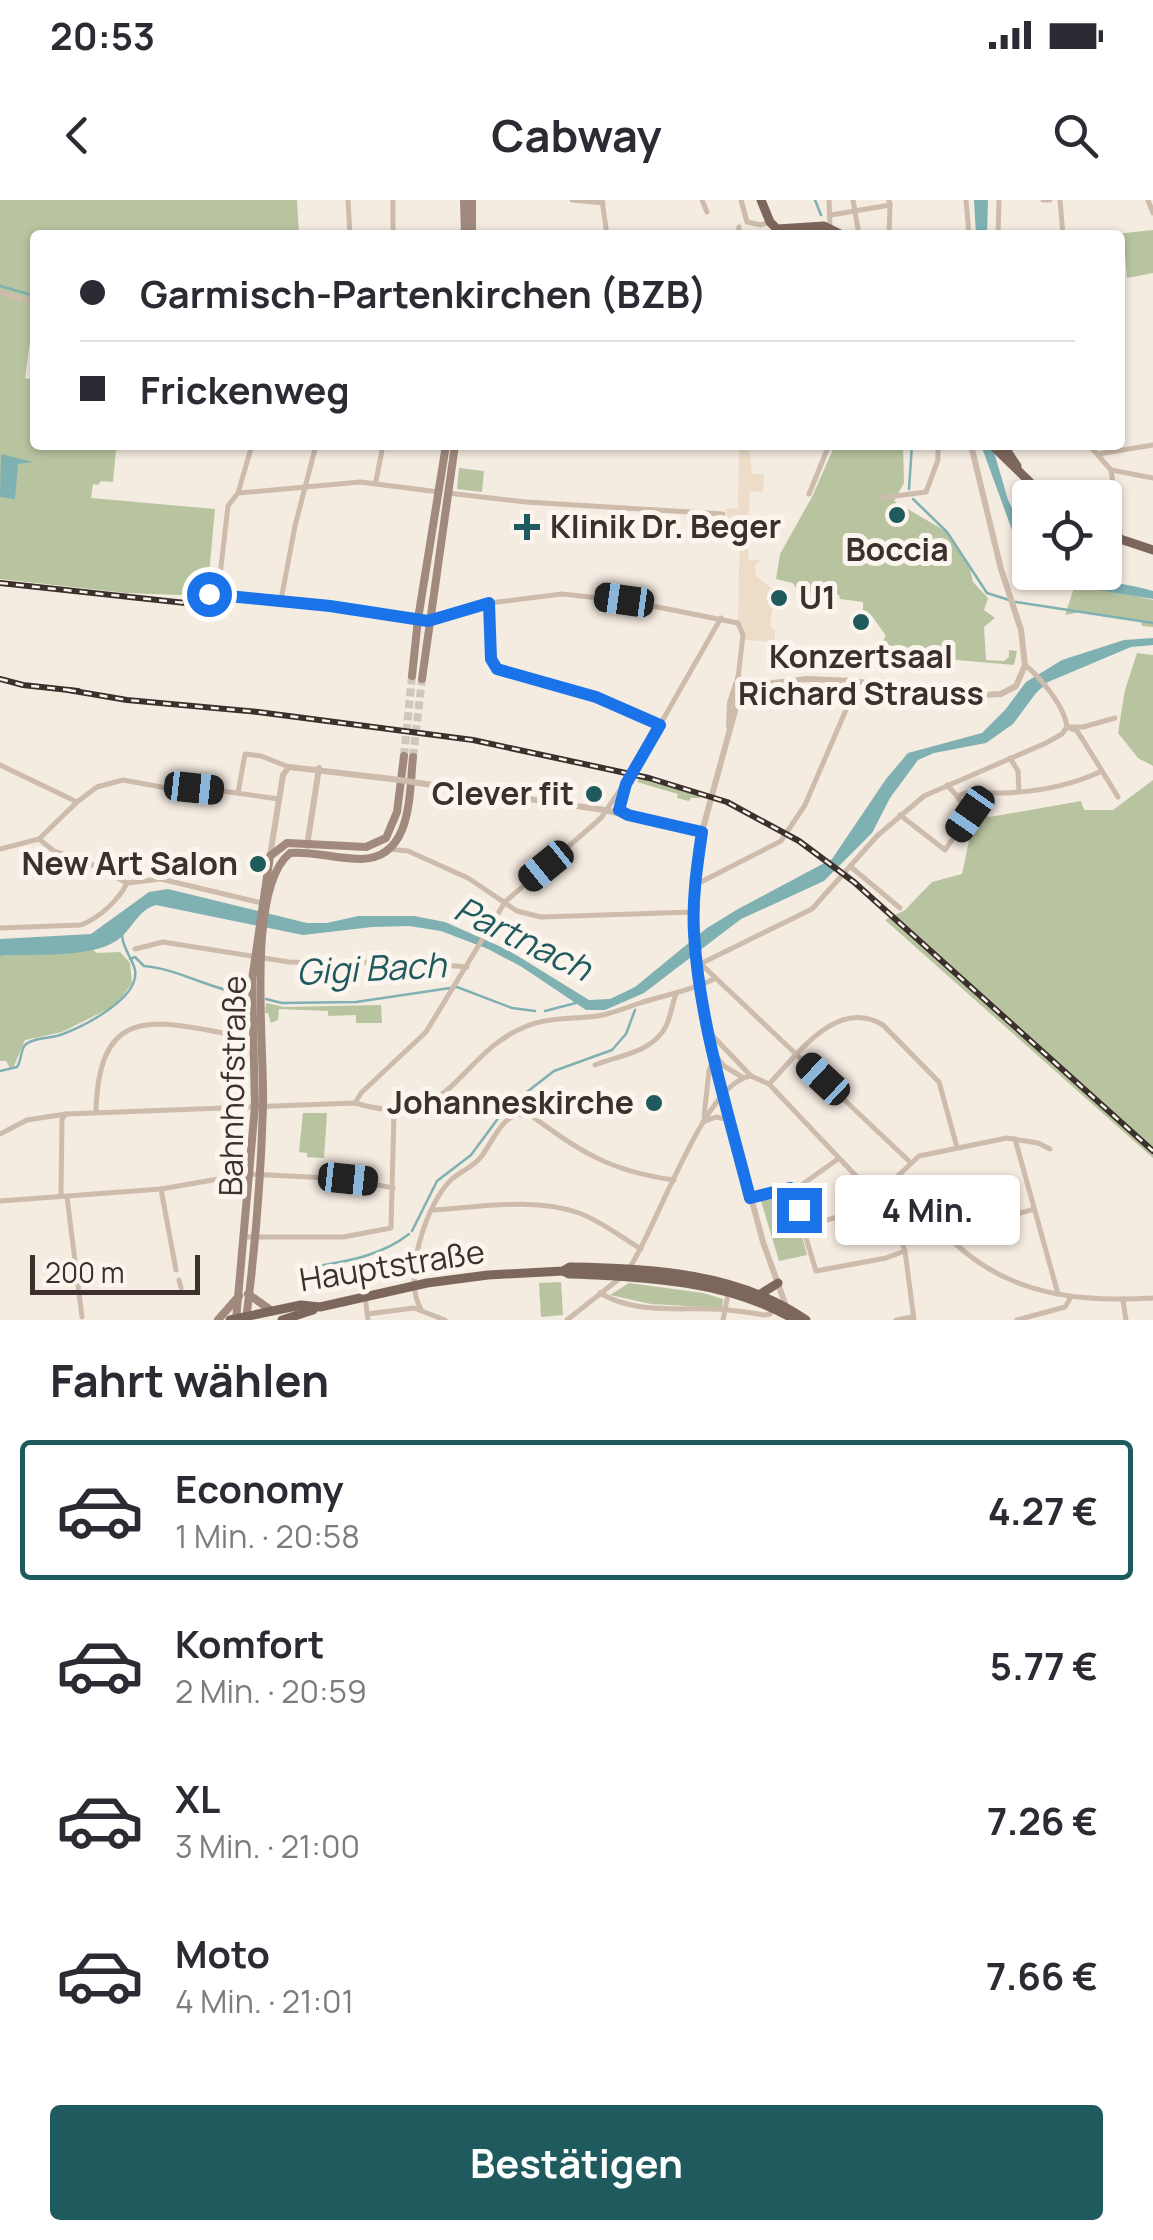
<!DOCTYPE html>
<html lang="de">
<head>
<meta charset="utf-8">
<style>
	:root { --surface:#fff; --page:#f7f7f7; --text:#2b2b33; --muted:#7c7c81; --line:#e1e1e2; --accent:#1f5a5e }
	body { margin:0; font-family:Manrope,sans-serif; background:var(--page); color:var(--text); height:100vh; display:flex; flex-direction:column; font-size:38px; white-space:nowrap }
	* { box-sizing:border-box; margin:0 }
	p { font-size:32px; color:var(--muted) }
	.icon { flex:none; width:55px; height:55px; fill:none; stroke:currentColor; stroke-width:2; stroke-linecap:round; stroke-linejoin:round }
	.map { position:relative; height:1120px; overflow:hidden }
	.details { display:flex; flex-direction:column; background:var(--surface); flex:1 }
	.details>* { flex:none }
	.top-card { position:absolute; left:30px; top:30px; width:1095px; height:220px; border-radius:10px; box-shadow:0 2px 8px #0004; display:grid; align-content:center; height:220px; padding:0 50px; background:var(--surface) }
	.tools { position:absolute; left:1012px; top:280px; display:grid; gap:20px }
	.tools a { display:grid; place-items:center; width:110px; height:110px; border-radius:10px; background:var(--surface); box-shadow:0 2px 8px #0004; font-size:50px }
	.scale { position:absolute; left:30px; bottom:25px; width:170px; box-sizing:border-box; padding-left:10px; border:5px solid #3b302b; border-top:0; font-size:28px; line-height:35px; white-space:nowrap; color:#3b302b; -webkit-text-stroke:8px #fbf5ee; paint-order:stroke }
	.end { position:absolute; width:45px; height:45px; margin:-22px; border:12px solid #1a73e8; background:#fff; box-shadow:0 0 0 5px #fff }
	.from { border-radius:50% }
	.bubble { position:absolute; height:70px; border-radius:10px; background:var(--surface); box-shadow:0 2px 8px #0004; font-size:32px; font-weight:700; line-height:70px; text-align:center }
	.car { position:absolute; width:30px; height:60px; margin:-30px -15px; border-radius:12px; box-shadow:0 0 8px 2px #0007; background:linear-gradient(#222 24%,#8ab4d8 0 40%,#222 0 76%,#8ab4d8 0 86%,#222 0) }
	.top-card b { display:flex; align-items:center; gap:35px; height:95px; font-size:38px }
	.top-card b+b { border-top:2px solid var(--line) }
	.top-card i { width:25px; height:25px; background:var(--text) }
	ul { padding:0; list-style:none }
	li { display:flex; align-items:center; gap:30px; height:140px; margin:0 20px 15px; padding:0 30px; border:5px solid transparent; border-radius:10px }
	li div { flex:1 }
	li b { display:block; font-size:38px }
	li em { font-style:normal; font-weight:700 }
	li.on { border-color:var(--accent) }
	li>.icon { width:90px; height:90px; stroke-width:1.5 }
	h2 { padding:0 50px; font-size:45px; line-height:120px }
	.action { display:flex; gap:20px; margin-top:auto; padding:20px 50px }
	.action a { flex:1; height:115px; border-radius:10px; background:var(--accent); color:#fff; font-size:40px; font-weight:700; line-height:115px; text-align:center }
	.status { display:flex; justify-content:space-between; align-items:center; height:70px; padding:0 50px; background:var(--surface); direction:ltr }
	.status svg { height:28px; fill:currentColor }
	header { display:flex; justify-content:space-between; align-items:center; height:130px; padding:0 50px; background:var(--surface); font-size:45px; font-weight:700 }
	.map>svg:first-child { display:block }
	.green { fill:#b8c4a0 }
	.plaza { fill:#ecdcc8 }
	.water { fill:#7fb0b2 }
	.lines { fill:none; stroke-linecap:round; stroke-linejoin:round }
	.stream { stroke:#7fb0b2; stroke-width:2.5 }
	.secondary-tunnel { stroke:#cfc6bd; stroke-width:8; stroke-dasharray:8 4; stroke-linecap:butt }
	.minor { stroke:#cdbbac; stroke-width:5 }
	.tertiary { stroke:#cdbbac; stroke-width:6 }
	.secondary { stroke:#a18a7d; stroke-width:8 }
	.primary { stroke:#7d675c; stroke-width:9 }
	.rail-casing { stroke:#3b302b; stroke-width:6 }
	.rail { stroke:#fbf5ee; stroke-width:2.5; stroke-dasharray:8; stroke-linecap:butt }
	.tertiary-bridge { stroke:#cdbbac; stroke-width:6 }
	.route { stroke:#1a73e8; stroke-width:12 }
	.poi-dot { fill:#1f5a5e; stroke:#fbf5ee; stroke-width:4 }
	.labels { text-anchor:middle; stroke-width:10; stroke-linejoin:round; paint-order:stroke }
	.poi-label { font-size:32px; font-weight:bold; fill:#3b302b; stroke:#fbf5ee; text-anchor:end }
	.street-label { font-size:32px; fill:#3b302b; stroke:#fbf5ee }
	.water-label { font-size:35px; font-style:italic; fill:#1f5a5e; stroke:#fbf5ee }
</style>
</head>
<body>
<div class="status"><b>20:53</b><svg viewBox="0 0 49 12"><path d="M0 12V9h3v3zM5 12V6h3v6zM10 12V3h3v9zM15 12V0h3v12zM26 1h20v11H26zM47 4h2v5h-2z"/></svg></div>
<header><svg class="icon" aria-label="back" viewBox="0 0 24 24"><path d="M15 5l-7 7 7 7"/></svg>Cabway<svg class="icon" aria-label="search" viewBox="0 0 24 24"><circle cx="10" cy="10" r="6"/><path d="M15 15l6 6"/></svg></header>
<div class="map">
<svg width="1153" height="1120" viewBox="0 0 1153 1120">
	<rect width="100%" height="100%" fill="#f4ebe1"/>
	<g class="green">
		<polygon points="0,0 297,0 299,35 35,35 35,104 25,178 35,180 35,245 96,245 116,250 113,282 101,281 98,285 93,284 91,298 215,309 207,396 126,393 0,379"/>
		<polygon points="1153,30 1153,73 1127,78 1125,54 1120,54 1120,35 1116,34"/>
		<polygon points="835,245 903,245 904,283 894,301 947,332 970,369 973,382 988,398 984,410 995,418 984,427 986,460 1004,461 1009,457 1009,450 1017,451 1014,465 889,454 876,454 872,462 869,460 874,447 880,445 886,436 872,416 863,412 863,402 840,399 839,395 806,393 800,396 793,383 776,379 780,354 812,297"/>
		<polygon points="459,268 484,271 482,292 457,289"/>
		<polygon points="1074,388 1103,389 1153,400 1153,427 1142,426 1141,421 1081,412 1065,415"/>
		<polygon points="1137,453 1153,455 1153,566 1138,558 1118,533 1125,490"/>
		<polygon points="640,577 694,592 701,594 700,598 691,598 689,601 677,598 678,594 637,582"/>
		<polygon points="1153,580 1153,958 885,720 905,710 932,682 962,674 975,613 990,617 1081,601 1084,610 1113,610"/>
		<polygon points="93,750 97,753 120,752 130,763 132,783 116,805 62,832 25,840 14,866 10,868 6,861 0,861 0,756"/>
		<polygon points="266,803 284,807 381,805 382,823 356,823 356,815 328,816 328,811 279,809 278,820 271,823 268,813 265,813"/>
		<polygon points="303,913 327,913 324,958 307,957 307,953 299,952"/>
		<polygon points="791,994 807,1055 779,1061 761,1001"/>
		<polygon points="561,1082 563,1115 541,1117 539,1083"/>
		<polygon points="629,1083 703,1093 723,1099 722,1108 651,1104 610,1095"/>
	</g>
	<polygon class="plaza" points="739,245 749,245 752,274 764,274 763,291 750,292 747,341 749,361 761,359 755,366 756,376 775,391 770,425 775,431 775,442 742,440 738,423 740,333 738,321 728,318 726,309 738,308"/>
	<g class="water">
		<polygon points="974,0 988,0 987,35 976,35"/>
		<polygon points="981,245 992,245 1008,300 1030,344 1030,365 1012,330"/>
		<polygon points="1,254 33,262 18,264 15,299 0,297"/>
		<path d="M1037,373C1050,372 1057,378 1069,379C1103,383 1118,381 1153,391V399L1055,383Z"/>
		<path d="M1153,438V445L1131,447L1048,482L1036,493L1013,524L986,543L934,553L918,560L890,598L872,633L824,681L741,719L644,793L605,810H586L522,767L488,749L441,731L409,726L372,727L303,735L156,705C136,711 132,731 116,741C89,759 32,753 0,756V739L91,734L149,692L168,689L307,723H327L358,716H414L445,722L508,750L589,800L610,799L635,787L707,728L738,709L832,659L886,579L908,553L982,533L1005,510L1026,482L1062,460L1124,440Z"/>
	</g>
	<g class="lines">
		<g class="stream">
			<polyline points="815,0 821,15"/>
			<polyline points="0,86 35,96"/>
			<polyline points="909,289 912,245"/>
			<polyline points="913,299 947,332 987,393 1009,400"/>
			<polyline points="1016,402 1153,423"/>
			<path d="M130,759L135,757L144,766C179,769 209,789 244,794"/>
			<polyline points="266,799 282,803 356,802 457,787 512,808 535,811"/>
			<polyline points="545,811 576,803"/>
			<path d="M0,871L17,867C22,860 20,851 25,845C33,837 52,839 63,834C84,826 140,798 135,770C132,757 122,748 122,734"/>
			<polyline points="412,1031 437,981 471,955 505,909 554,871 612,850 626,834 635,810"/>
			<path d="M313,1067C347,1061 381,1056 409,1034"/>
		</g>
		<g class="secondary-tunnel">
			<polyline points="404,556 412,476"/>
			<polyline points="413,557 422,479"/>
		</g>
		<g class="minor">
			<polyline points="348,0 350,35"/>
			<polyline points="393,0 393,35"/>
			<polyline points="572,0 603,3"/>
			<polyline points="602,0 607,35"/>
			<polyline points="702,0 707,12"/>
			<polyline points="741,0 747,22 761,25 769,22"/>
			<polyline points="829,0 830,27"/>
			<polyline points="853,0 859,35"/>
			<polyline points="966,0 969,35"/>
			<polyline points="1043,0 1050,0"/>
			<polyline points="1060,0 1063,35"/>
			<polyline points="1148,0 1153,13"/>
			<polyline points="831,15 890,5 889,0"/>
			<polyline points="738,35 739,27"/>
			<polyline points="889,35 890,5"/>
			<polyline points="998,35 999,0"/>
			<polyline points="0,92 35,103"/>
			<polyline points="252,245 238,293 228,306 218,393 429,421 489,403 562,394 627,401 738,423 743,435 738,478"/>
			<polyline points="1089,245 1111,270 1121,338"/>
			<polyline points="1099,254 1153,245"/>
			<polyline points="1111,270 1153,278"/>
			<polyline points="376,281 383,245"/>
			<polyline points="239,293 360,282 439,292"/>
			<polyline points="448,293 526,302 723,314"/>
			<polyline points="809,294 829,245"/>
			<polyline points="880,298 926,292 938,260 938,245"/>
			<polyline points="281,400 295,326 316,245"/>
			<polyline points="489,403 492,463 497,469 596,497 660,525"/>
			<path d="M1025,465C1041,478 1065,507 1067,527L1077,531L1083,540L1118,597"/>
			<polyline points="1010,558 1018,571 1019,592"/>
			<polyline points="0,565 77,602"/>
			<path d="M947,585L957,596C973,589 986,594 1003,593C1038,592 1070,586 1102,571"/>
			<polyline points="238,593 245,554 261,556 289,567"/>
			<polyline points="620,613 618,608 623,591"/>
			<polyline points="900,615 945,650 970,614 957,596"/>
			<polyline points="39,639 77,602 97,587 123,580 167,588 194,587 279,599"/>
			<polyline points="0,649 39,639 54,651 87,662 127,683 161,679 266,704"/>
			<polyline points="389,649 408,651 468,678 517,711 541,717 694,712"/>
			<polyline points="851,667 900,708"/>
			<polyline points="695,685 781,641 805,605 858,482"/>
			<path d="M0,728L81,725C99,718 119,700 127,683"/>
			<polyline points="135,749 163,742 289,762 350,764 387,760 467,767"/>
			<polyline points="702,765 911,963"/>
			<polyline points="696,766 812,709 877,636 924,596 1046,543 1062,534 1067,527 1083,527 1115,518"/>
			<polyline points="711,834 751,876 769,884 892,1014 905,1051 914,1120"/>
			<polyline points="717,857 724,866 742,877"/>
			<path d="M595,865C621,855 653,852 666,826C671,816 672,804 676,794"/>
			<path d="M769,884C798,854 837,797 883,825L939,882L957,947"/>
			<polyline points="355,903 361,893 426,832 505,702 601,618 637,565 721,418"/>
			<path d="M96,912C99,788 172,829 253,837"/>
			<polyline points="704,916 709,871 714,858"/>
			<polyline points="703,922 716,917 730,920"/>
			<polyline points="0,934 27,920 66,914"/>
			<polyline points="1015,939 1058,1094"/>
			<polyline points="791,988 816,1071 886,1058 905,1051"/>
			<polyline points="161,989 176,1070"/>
			<path d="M61,995L62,919L66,914L355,903C455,933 455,854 527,826C552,816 578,820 603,815C616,812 628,807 640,803C665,795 690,791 714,779"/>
			<path d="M878,996L891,990L901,993C924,1013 945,1037 970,1056C1023,1097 1088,1102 1153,1098"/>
			<polyline points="67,997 82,1117"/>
			<polyline points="751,997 800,986 838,959"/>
			<polyline points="0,1001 161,989 247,974 348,979 393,988"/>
			<path d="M435,1010C482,1007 534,997 579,1013C601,1021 621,1037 641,1049"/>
			<polyline points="804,1026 853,1013 866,1006 919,956 1007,938 1038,943 1050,949"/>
			<polyline points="947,1035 1034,1009"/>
			<polyline points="244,1037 343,1037 391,1028 394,912"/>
			<path d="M630,1067C657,1027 705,881 751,876"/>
			<polyline points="179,1080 181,1088"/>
			<path d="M600,1093C633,1113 672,1108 709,1109C727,1109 746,1112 764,1115L770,1114L773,1108"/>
			<polyline points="365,1096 368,1120"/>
			<polyline points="1123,1100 1126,1120"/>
			<path d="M421,1109C402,1080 426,1003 451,980C461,971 473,967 481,957C495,939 502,911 529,914C581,952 609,971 674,980"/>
			<polyline points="367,1114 414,1108 445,1120"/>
			<polyline points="567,1120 619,1079"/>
			<polyline points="723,1120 728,1094"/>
			<polyline points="896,1120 913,1117"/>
			<polyline points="1017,1120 1065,1107 1071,1097"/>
		</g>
		<g class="tertiary">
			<polyline points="738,478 736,507 702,632 696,674 694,735 700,786 723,893 763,1042 787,1109"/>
			<polyline points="738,479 745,482 774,483 807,479 854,481 948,497 1001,494 1016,486 1025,465 1021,430 1001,369 971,245"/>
			<polyline points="739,494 773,484"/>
			<polyline points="729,526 730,503 736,484"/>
			<polyline points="419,583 604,610 702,632"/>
			<polyline points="307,646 319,568"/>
			<polyline points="270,656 283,575 289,567 392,579"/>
		</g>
		<g class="secondary">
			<polyline points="464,0 465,35"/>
			<polyline points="472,0 472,35"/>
			<polyline points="412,476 418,419 446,245"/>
			<polyline points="422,479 455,245"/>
			<polyline points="248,1094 272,1111"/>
			<polyline points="218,1120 239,1096"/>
			<polyline points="236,1120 255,906 252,780 270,656 287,643 366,647 386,638 397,612 404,556"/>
			<path d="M246,1120C255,1050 261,977 263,906C265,850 245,689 290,653C313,651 337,659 361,659C413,658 409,593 413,557"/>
		</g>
		<g class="primary">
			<polyline points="761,0 770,22 777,29 824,26 842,35"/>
			<polyline points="992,245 1046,298"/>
			<polyline points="1003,245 1017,266"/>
			<polyline points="1105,334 1153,350"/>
			<path d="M563,1071L569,1074C645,1077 729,1080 795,1120"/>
			<polyline points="759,1095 778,1083"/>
			<path d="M230,1120L301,1105L320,1107L427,1083L488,1075L563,1071L570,1067C649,1068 739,1073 806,1120"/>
			<polyline points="282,1120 313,1110"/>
		</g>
		<g class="rail-casing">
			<g id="rail">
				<polyline points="0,383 204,405"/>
				<polyline points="0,479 23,485 78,491"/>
				<polyline points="68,490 127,500 258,512 473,540 649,578 727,602 799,641 854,682 1153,951"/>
			</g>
		</g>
		<use href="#rail" class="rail"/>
		<polyline class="tertiary-bridge" points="392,579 419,583"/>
	</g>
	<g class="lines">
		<path class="route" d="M209,394L330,406L428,421L489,403L491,459L497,469L596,497L660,525L626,584L619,610L628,615L702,632C697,666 692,699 694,733C699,822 728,911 750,998L790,988L799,1010"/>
	</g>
	<g class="poi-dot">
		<circle cx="897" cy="315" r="10"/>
		<path d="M522 312h10v10h10v10h-10v10h-10v-10h-10v-10h10z"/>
		<circle cx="779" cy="398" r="10"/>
		<circle cx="861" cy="422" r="10"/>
		<circle cx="594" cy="594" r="10"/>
		<circle cx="258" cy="664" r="10"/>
		<circle cx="654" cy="903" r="10"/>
	</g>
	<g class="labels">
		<g class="poi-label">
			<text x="550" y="338" text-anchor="start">Klinik Dr. Beger</text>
			<text x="897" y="361" text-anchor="middle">Boccia</text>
			<text x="799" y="409" text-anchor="start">U1</text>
			<text x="861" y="468" text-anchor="middle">Konzertsaal<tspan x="861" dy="37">Richard Strauss</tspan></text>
			<text x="574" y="605">Clever fit</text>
			<text x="238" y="675">New Art Salon</text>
			<text x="634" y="914">Johanneskirche</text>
		</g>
		<g class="street-label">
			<text transform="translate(233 886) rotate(-89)" y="11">Bahnhofstraße</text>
			<text transform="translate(392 1066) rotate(-9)" y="11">Hauptstraße</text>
		</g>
		<g class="water-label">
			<text transform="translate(523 739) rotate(26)" y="12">Partnach</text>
			<text transform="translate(371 769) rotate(-3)" y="12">Gigi Bach</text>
		</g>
	</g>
</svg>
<div class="tools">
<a><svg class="icon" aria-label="locate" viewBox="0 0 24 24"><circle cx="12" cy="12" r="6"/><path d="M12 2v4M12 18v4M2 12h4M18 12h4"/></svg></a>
</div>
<div class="scale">200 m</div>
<i class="end from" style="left:209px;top:394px"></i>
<i class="end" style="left:799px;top:1010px"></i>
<div class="bubble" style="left:835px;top:975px;width:185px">4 Min.</div>
<i class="car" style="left:624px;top:400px;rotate:278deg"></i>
<i class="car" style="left:194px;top:588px;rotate:96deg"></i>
<i class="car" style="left:970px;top:614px;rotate:215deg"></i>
<i class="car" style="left:546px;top:666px;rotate:231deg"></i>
<i class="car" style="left:823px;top:879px;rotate:313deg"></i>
<i class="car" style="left:348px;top:979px;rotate:96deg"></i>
<div class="top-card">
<b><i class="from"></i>Garmisch-Partenkirchen (BZB)</b>
<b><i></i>Frickenweg</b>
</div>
</div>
<section class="details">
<h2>Fahrt wählen</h2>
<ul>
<li class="on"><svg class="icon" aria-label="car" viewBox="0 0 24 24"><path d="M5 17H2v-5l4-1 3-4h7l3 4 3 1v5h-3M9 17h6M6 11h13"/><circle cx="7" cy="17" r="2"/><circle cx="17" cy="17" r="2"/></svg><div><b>Economy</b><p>1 Min. · 20:58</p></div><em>4.27 €</em></li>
<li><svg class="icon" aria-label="car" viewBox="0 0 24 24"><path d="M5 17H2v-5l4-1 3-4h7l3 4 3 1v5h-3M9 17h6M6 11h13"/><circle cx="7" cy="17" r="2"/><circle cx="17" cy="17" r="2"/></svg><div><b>Komfort</b><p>2 Min. · 20:59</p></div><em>5.77 €</em></li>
<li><svg class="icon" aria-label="car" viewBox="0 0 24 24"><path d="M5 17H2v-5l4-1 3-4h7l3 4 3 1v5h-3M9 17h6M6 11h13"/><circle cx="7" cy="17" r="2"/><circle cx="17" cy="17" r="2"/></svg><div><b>XL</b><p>3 Min. · 21:00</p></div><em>7.26 €</em></li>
<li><svg class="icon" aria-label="car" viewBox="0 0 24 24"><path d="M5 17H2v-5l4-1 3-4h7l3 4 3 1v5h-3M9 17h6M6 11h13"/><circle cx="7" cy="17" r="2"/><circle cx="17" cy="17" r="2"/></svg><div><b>Moto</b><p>4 Min. · 21:01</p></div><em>7.66 €</em></li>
</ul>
<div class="action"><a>Bestätigen</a></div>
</section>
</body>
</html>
